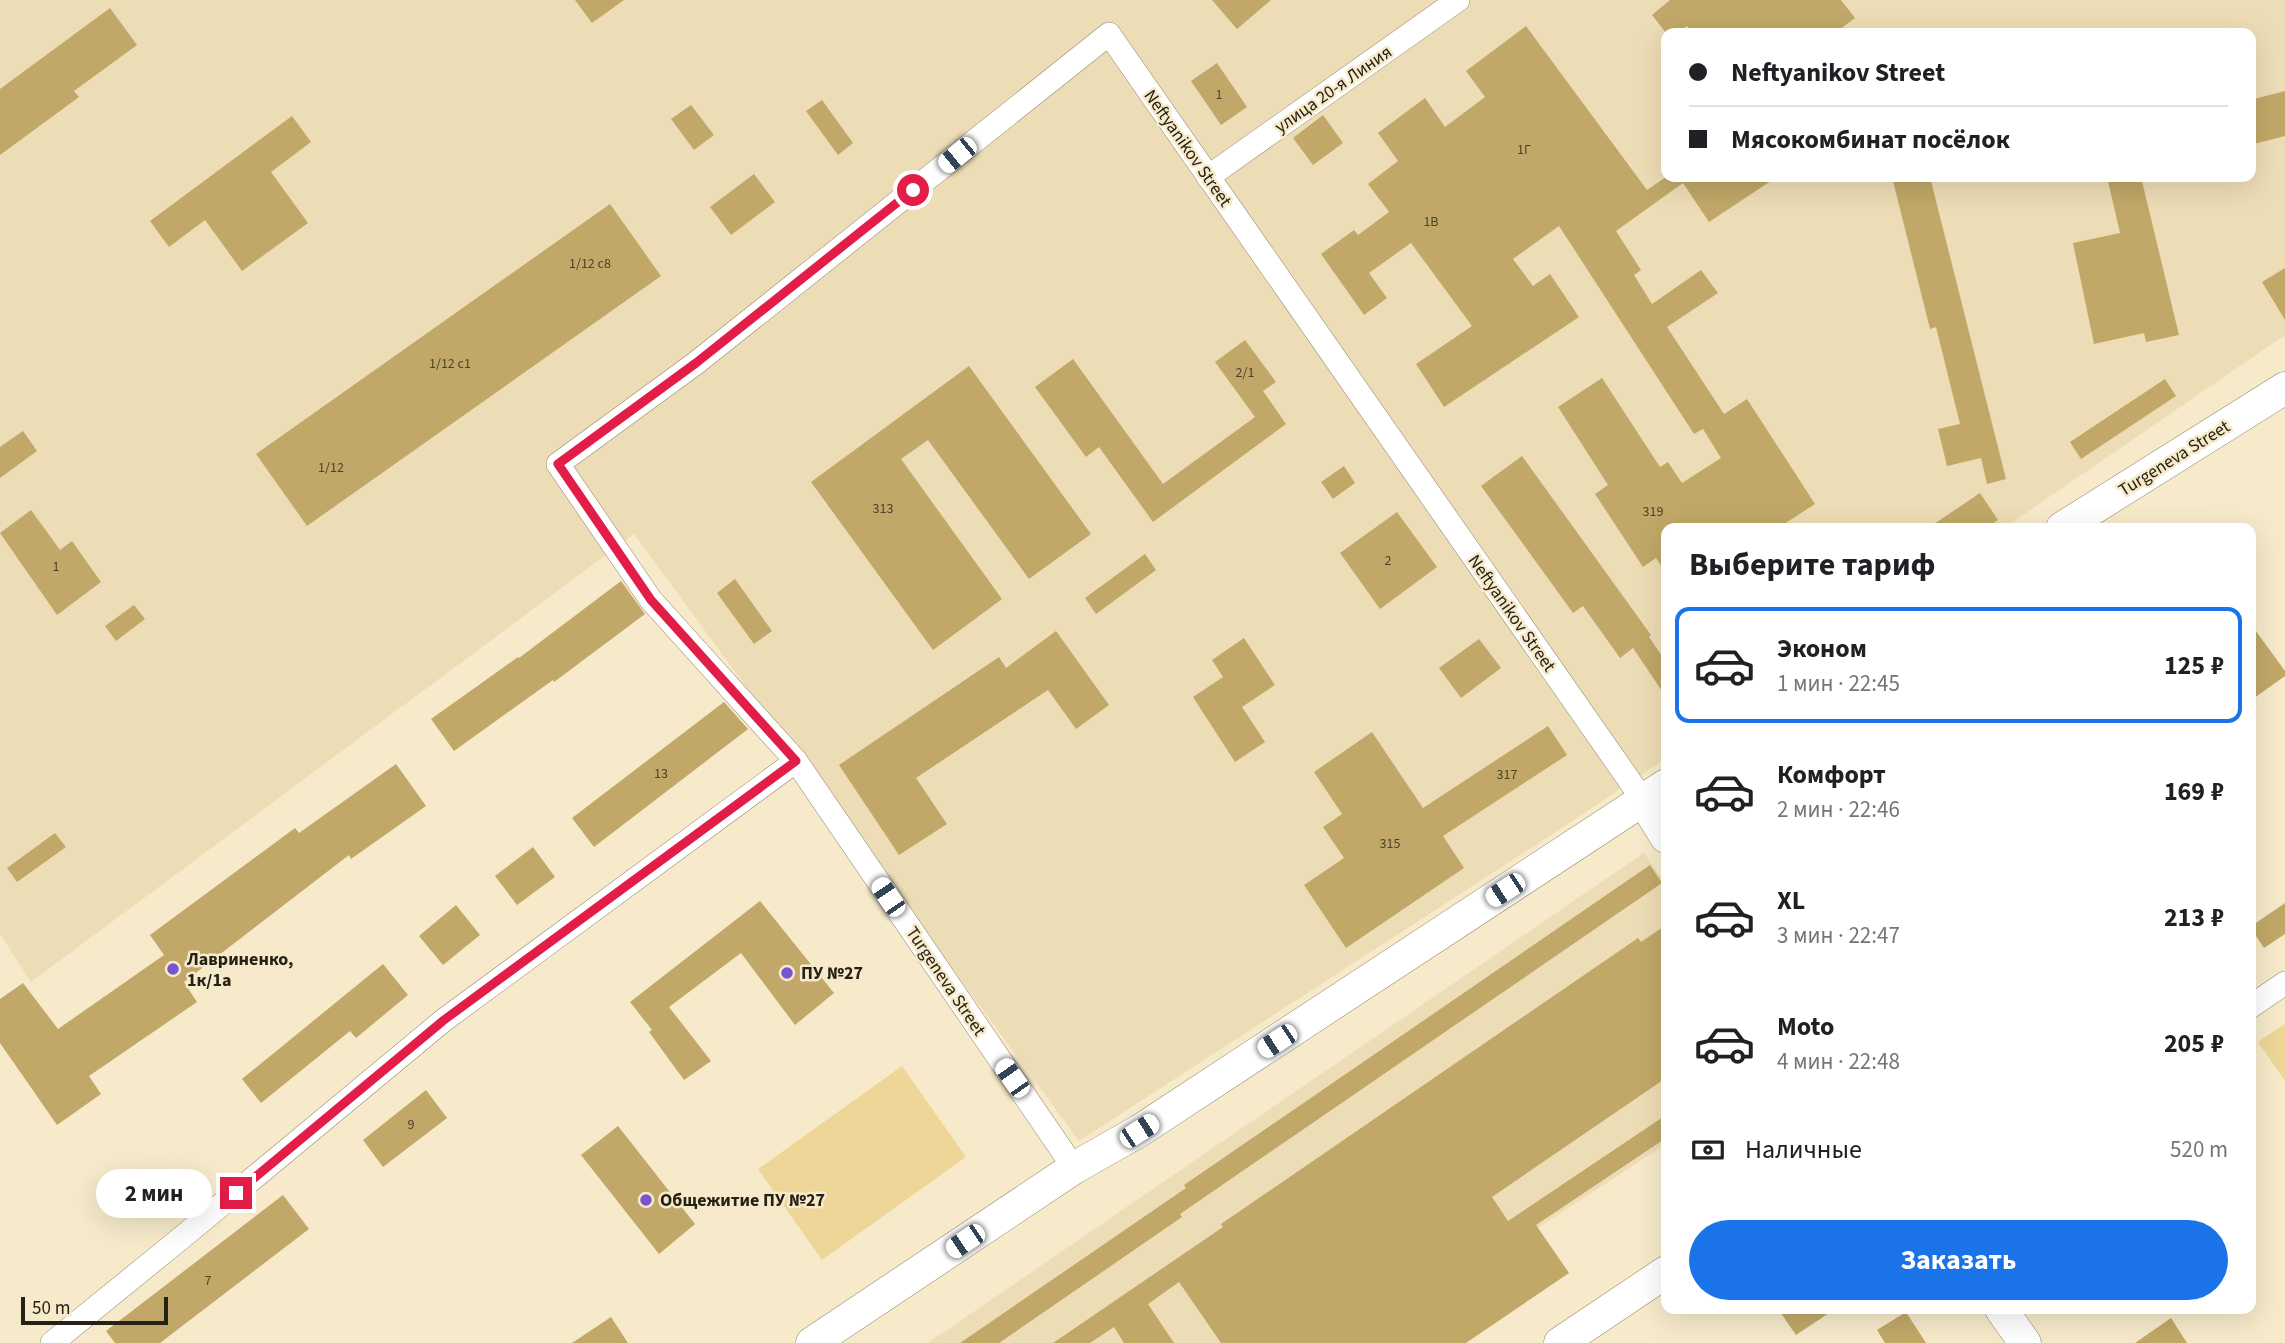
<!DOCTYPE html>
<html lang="ru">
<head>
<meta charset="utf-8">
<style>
	:root { --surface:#fff; --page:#f2f2f2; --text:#202124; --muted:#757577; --line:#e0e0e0; --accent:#1a73e8 }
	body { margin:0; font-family:"Source Sans 3",sans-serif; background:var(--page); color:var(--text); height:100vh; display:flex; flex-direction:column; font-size:26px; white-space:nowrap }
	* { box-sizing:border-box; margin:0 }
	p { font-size:23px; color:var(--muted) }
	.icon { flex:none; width:38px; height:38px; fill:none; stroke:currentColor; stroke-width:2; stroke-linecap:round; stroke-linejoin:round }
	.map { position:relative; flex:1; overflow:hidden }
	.details { position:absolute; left:1661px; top:523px; width:595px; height:791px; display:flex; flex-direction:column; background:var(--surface); border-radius:14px; box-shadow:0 7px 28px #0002 }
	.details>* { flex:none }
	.guide { position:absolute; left:1661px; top:28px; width:595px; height:154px; border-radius:14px; box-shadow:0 7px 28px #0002; display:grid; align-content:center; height:154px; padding:0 28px; background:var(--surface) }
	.scale { position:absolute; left:21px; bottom:18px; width:147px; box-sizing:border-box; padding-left:7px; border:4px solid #252115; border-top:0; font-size:19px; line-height:24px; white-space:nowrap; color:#252115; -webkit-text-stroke:5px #f6eaca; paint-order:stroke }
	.end { position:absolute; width:32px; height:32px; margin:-16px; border:9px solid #e11d48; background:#fff; box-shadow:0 0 0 4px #fff }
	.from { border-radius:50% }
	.bubble { position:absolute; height:49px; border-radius:24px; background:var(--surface); box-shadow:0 7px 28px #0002; font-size:23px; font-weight:700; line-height:49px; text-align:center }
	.car { position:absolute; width:21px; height:42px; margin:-21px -10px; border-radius:9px; box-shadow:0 0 5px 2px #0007; background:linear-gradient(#fff 24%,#345 0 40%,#fff 0 76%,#345 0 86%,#fff 0) }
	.guide b { display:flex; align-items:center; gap:24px; height:66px; font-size:26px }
	.guide b+b { border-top:2px solid var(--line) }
	.guide i { width:18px; height:18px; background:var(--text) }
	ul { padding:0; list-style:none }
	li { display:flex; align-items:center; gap:21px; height:116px; margin:0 14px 10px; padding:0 14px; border:4px solid transparent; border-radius:14px }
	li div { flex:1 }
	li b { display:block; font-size:26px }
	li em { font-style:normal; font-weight:700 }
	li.current { border-color:var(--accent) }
	li>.icon { width:63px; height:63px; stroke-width:1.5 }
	h2 { padding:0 28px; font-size:32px; line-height:84px }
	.pay { display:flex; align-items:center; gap:18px; height:77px; padding:0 28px; font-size:26px }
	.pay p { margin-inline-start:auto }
	.cta { display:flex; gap:14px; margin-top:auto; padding:14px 28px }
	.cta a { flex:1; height:80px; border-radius:42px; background:var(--accent); color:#fff; font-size:28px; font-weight:700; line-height:80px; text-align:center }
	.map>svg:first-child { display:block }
	.built { fill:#edddb6; fill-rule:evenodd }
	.green { fill:#eed699 }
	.building { fill:#c1a868 }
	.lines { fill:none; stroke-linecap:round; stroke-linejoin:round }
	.street-casing { stroke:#93876a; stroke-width:24 }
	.secondary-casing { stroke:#93876a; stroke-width:33 }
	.street { stroke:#fff; stroke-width:23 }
	.secondary { stroke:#fff; stroke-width:32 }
	.route { stroke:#e11d48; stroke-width:9 }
	.poi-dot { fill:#7755cf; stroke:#f6eaca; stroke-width:2.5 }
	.labels { text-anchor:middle; stroke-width:5; stroke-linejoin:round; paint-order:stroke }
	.number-label { font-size:14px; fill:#4c432a }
	.street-label { font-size:18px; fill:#252115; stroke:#f6eaca }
	.poi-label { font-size:18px; font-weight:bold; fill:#252115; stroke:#f6eaca; text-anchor:start }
</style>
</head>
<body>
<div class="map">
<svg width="2285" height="1343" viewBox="0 0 2285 1343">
	<rect width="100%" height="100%" fill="#f6eaca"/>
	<g class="built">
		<path d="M0,0H2285V335L2004,528H1666V758L1565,826L1079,1141L634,534L31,982L0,934ZM1666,33H2250V177H1666Z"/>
		<polygon points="1644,853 1666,885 1666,1144 1362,1343 928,1343"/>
	</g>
	<g class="green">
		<polygon points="2285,1024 2285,1081 2258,1042"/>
		<polygon points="902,1066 966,1157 822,1260 758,1169"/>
	</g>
	<g class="building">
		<polygon points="575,0 624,0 592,23"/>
		<polygon points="1212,0 1271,0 1237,29"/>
		<polygon points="1670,0 1841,0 1855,18 1835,33 1692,33 1687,26 1678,33 1666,33 1652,15"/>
		<polygon points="110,8 137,45 74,91 79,97 0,155 0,89"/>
		<polygon points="1526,26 1647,190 1666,177 1777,177 1709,222 1683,183 1616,231 1641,270 1634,275 1652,304 1701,270 1718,293 1667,327 1724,414 1747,399 1815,504 1778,528 1666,528 1666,574 1656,558 1643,567 1595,494 1608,485 1558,407 1602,378 1660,467 1668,462 1682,483 1721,458 1703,429 1694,434 1559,226 1513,259 1533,286 1550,274 1579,317 1444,407 1416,364 1472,326 1411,243 1369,273 1387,298 1364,315 1321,254 1354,230 1358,235 1389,212 1368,184 1398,161 1378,133 1425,98 1445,127 1485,97 1466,71"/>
		<polygon points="1217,63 1247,107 1221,125 1191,81"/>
		<polygon points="2285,91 2285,136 2250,145 2250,100"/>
		<polygon points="822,100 853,143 838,155 806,111"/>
		<polygon points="691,105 714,135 694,150 671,119"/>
		<polygon points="1323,115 1343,143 1313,165 1293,138"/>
		<polygon points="292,116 311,142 271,172 308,223 242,271 205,220 169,247 150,221"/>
		<polygon points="754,174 775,202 731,235 710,207"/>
		<polygon points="1892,177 1930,177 2006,479 1987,484 1981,458 1947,466 1938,429 1960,424 1936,327 1930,329"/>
		<polygon points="2107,177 2141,177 2179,335 2146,342 2144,333 2094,344 2073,243 2120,233"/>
		<polygon points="610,204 661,276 307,526 256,454"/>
		<polygon points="2285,268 2285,320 2262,282"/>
		<polygon points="1245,340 1276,382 1263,391 1286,424 1153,522 1099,447 1086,457 1035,387 1073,359 1163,484 1255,417 1215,362"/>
		<polygon points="969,366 1091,534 1029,579 928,440 901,459 1002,599 933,650 811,482"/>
		<polygon points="2165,379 2176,396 2081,459 2070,442"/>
		<polygon points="23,431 37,451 0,478 0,447"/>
		<polygon points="1522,456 1651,635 1649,637 1666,662 1666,697 1633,648 1620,658 1583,606 1573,613 1481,486"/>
		<polygon points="1344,466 1355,483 1333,499 1321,482"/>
		<polygon points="1980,493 1998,520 1986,528 1928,528"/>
		<polygon points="31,510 60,550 72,541 101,582 57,615 0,533"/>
		<polygon points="1397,512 1437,567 1380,609 1340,553"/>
		<polygon points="1145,554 1156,570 1096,614 1085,598"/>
		<polygon points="735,579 772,631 754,644 717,593"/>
		<polygon points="621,581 645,614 554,682 553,680 454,751 431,719 518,657 519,658"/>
		<polygon points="134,605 145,619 116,641 105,626"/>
		<polygon points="2250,623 2285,671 2285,676 2250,701"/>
		<polygon points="1056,631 1109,705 1076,729 1048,690 916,778 947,824 899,855 839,765 999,657 1006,668"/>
		<polygon points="1244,638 1275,685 1242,707 1265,742 1235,762 1193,697 1223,677 1212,660"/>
		<polygon points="1479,639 1501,668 1461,698 1439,668"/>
		<polygon points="724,702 748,729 594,847 572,818"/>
		<polygon points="1548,726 1567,755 1443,836 1464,868 1346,948 1304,885 1344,858 1323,827 1342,814 1314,772 1372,732 1423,808"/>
		<polygon points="396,764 426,806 351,859 349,855 184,982 197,1002 89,1076 101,1094 57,1125 0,1043 0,999 23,983 58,1029 164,955 150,935 295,828 299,833"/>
		<polygon points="55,833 66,847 17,882 7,868"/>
		<polygon points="533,847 555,877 517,905 495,876"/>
		<polygon points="1650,865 1662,883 1180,1214 1182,1217 999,1343 960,1343 1186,1188 1184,1185"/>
		<polygon points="760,901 834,993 795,1025 741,953 669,1007 711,1061 684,1080 649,1032 652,1030 630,1002"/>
		<polygon points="2285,903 2285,934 2264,948 2250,927"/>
		<polygon points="456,905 480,935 443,965 419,936"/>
		<polygon points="1666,925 1666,1078 1492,1197 1508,1221 1666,1115 1666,1138 1536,1225 1569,1273 1466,1343 1221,1343 1179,1282 1148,1304 1174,1343 1124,1343 1114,1327 1090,1343 1053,1343 1223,1227 1221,1224 1638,938 1641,942"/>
		<polygon points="383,964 408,995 356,1038 350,1031 261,1103 242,1079"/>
		<polygon points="426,1090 447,1118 383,1167 363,1140"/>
		<polygon points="618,1126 695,1224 659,1254 581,1155"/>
		<polygon points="283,1195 309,1229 160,1343 115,1343 106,1331"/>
		<polygon points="1778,1309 1835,1309 1796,1335"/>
		<polygon points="1906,1312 1926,1343 1885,1343 1877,1330"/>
		<polygon points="611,1317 628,1343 572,1343"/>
		<polygon points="2171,1318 2187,1343 2135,1343"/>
	</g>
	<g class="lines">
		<g class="street-casing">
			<g id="street">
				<polyline points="1208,177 1458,0"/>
				<polyline points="2250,1007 2285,983"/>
				<polyline points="1074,1168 796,761 651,600 558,464 696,363 1109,34 1643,800"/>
				<polyline points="52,1343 180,1239 444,1020 796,761"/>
			</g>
		</g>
		<g class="secondary-casing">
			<g id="secondary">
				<polyline points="2062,528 2285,388"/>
				<polyline points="1643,800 1666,837"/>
				<polyline points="2001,1309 2025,1343"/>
				<polyline points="812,1343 1074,1168 1139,1131 1666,785"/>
				<polyline points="1560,1343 1666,1272"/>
			</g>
		</g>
		<use href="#street" class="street"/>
		<use href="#secondary" class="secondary"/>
	</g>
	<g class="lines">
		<polyline class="route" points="236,1193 444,1020 796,761 651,600 558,464 696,363 913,190"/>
	</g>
	<g class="poi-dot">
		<circle cx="173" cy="969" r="7"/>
		<circle cx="787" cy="973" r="7"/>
		<circle cx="646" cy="1200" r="7"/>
	</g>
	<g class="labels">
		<g class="number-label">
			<text x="1219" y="99">1</text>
			<text x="1524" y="154">1Г</text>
			<text x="1431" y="226">1В</text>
			<text x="590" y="268">1/12 с8</text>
			<text x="450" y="368">1/12 с1</text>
			<text x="1245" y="377">2/1</text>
			<text x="331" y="472">1/12</text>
			<text x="883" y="513">313</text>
			<text x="1653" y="516">319</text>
			<text x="1388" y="565">2</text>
			<text x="56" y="571">1</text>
			<text x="661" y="778">13</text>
			<text x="1507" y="779">317</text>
			<text x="1390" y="848">315</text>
			<text x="411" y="1129">9</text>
			<text x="208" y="1285">7</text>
		</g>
		<g class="street-label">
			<text transform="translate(1333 89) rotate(-35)" y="6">улица 20-я Линия</text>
			<text transform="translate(1188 148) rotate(55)" y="6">Neftyanikov Street</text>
			<text transform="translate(2174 458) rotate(-32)" y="6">Turgeneva Street</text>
			<text transform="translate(1512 613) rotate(55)" y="6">Neftyanikov Street</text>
			<text transform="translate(946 981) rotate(56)" y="6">Turgeneva Street</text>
		</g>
		<g class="poi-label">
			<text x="187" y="965">Лавриненко,<tspan x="187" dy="21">1к/1а</tspan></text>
			<text x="801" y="979">ПУ №27</text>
			<text x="660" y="1206">Общежитие ПУ №27</text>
		</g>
	</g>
</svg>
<div class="scale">50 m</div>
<i class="end from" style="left:913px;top:190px"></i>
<i class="end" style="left:236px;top:1193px"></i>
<div class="bubble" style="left:96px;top:1169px;width:116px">2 мин</div>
<i class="car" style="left:957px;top:155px;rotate:231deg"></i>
<i class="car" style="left:1505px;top:890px;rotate:237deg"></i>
<i class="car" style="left:888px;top:897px;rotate:326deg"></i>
<i class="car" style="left:1277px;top:1041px;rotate:237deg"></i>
<i class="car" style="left:1012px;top:1078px;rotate:325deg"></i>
<i class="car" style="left:1139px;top:1131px;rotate:57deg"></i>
<i class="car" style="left:965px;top:1241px;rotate:236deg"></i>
<div class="guide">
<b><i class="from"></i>Neftyanikov Street</b>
<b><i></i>Мясокомбинат посёлок</b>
</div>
<section class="details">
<h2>Выберите тариф</h2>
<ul>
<li class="current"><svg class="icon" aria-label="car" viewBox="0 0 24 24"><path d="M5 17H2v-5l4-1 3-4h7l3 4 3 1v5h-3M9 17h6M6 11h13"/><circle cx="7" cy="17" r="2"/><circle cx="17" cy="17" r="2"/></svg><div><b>Эконом</b><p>1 мин · 22:45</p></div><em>125 ₽</em></li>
<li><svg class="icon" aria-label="car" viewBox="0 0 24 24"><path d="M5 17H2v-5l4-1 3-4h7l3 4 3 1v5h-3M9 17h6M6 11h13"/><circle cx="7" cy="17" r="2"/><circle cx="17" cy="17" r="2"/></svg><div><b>Комфорт</b><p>2 мин · 22:46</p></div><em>169 ₽</em></li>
<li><svg class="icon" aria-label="car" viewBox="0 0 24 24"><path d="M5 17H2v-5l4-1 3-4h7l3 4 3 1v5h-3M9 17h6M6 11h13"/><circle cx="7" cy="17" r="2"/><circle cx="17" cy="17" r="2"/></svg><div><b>XL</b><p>3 мин · 22:47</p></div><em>213 ₽</em></li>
<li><svg class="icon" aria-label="car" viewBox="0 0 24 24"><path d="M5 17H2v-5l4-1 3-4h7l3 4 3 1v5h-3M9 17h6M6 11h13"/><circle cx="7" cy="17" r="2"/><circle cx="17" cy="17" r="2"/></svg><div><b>Moto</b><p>4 мин · 22:48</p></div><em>205 ₽</em></li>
</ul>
<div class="pay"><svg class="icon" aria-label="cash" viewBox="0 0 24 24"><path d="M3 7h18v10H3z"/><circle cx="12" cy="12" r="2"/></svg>Наличные<p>520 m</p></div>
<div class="cta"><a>Заказать</a></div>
</section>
</div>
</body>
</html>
